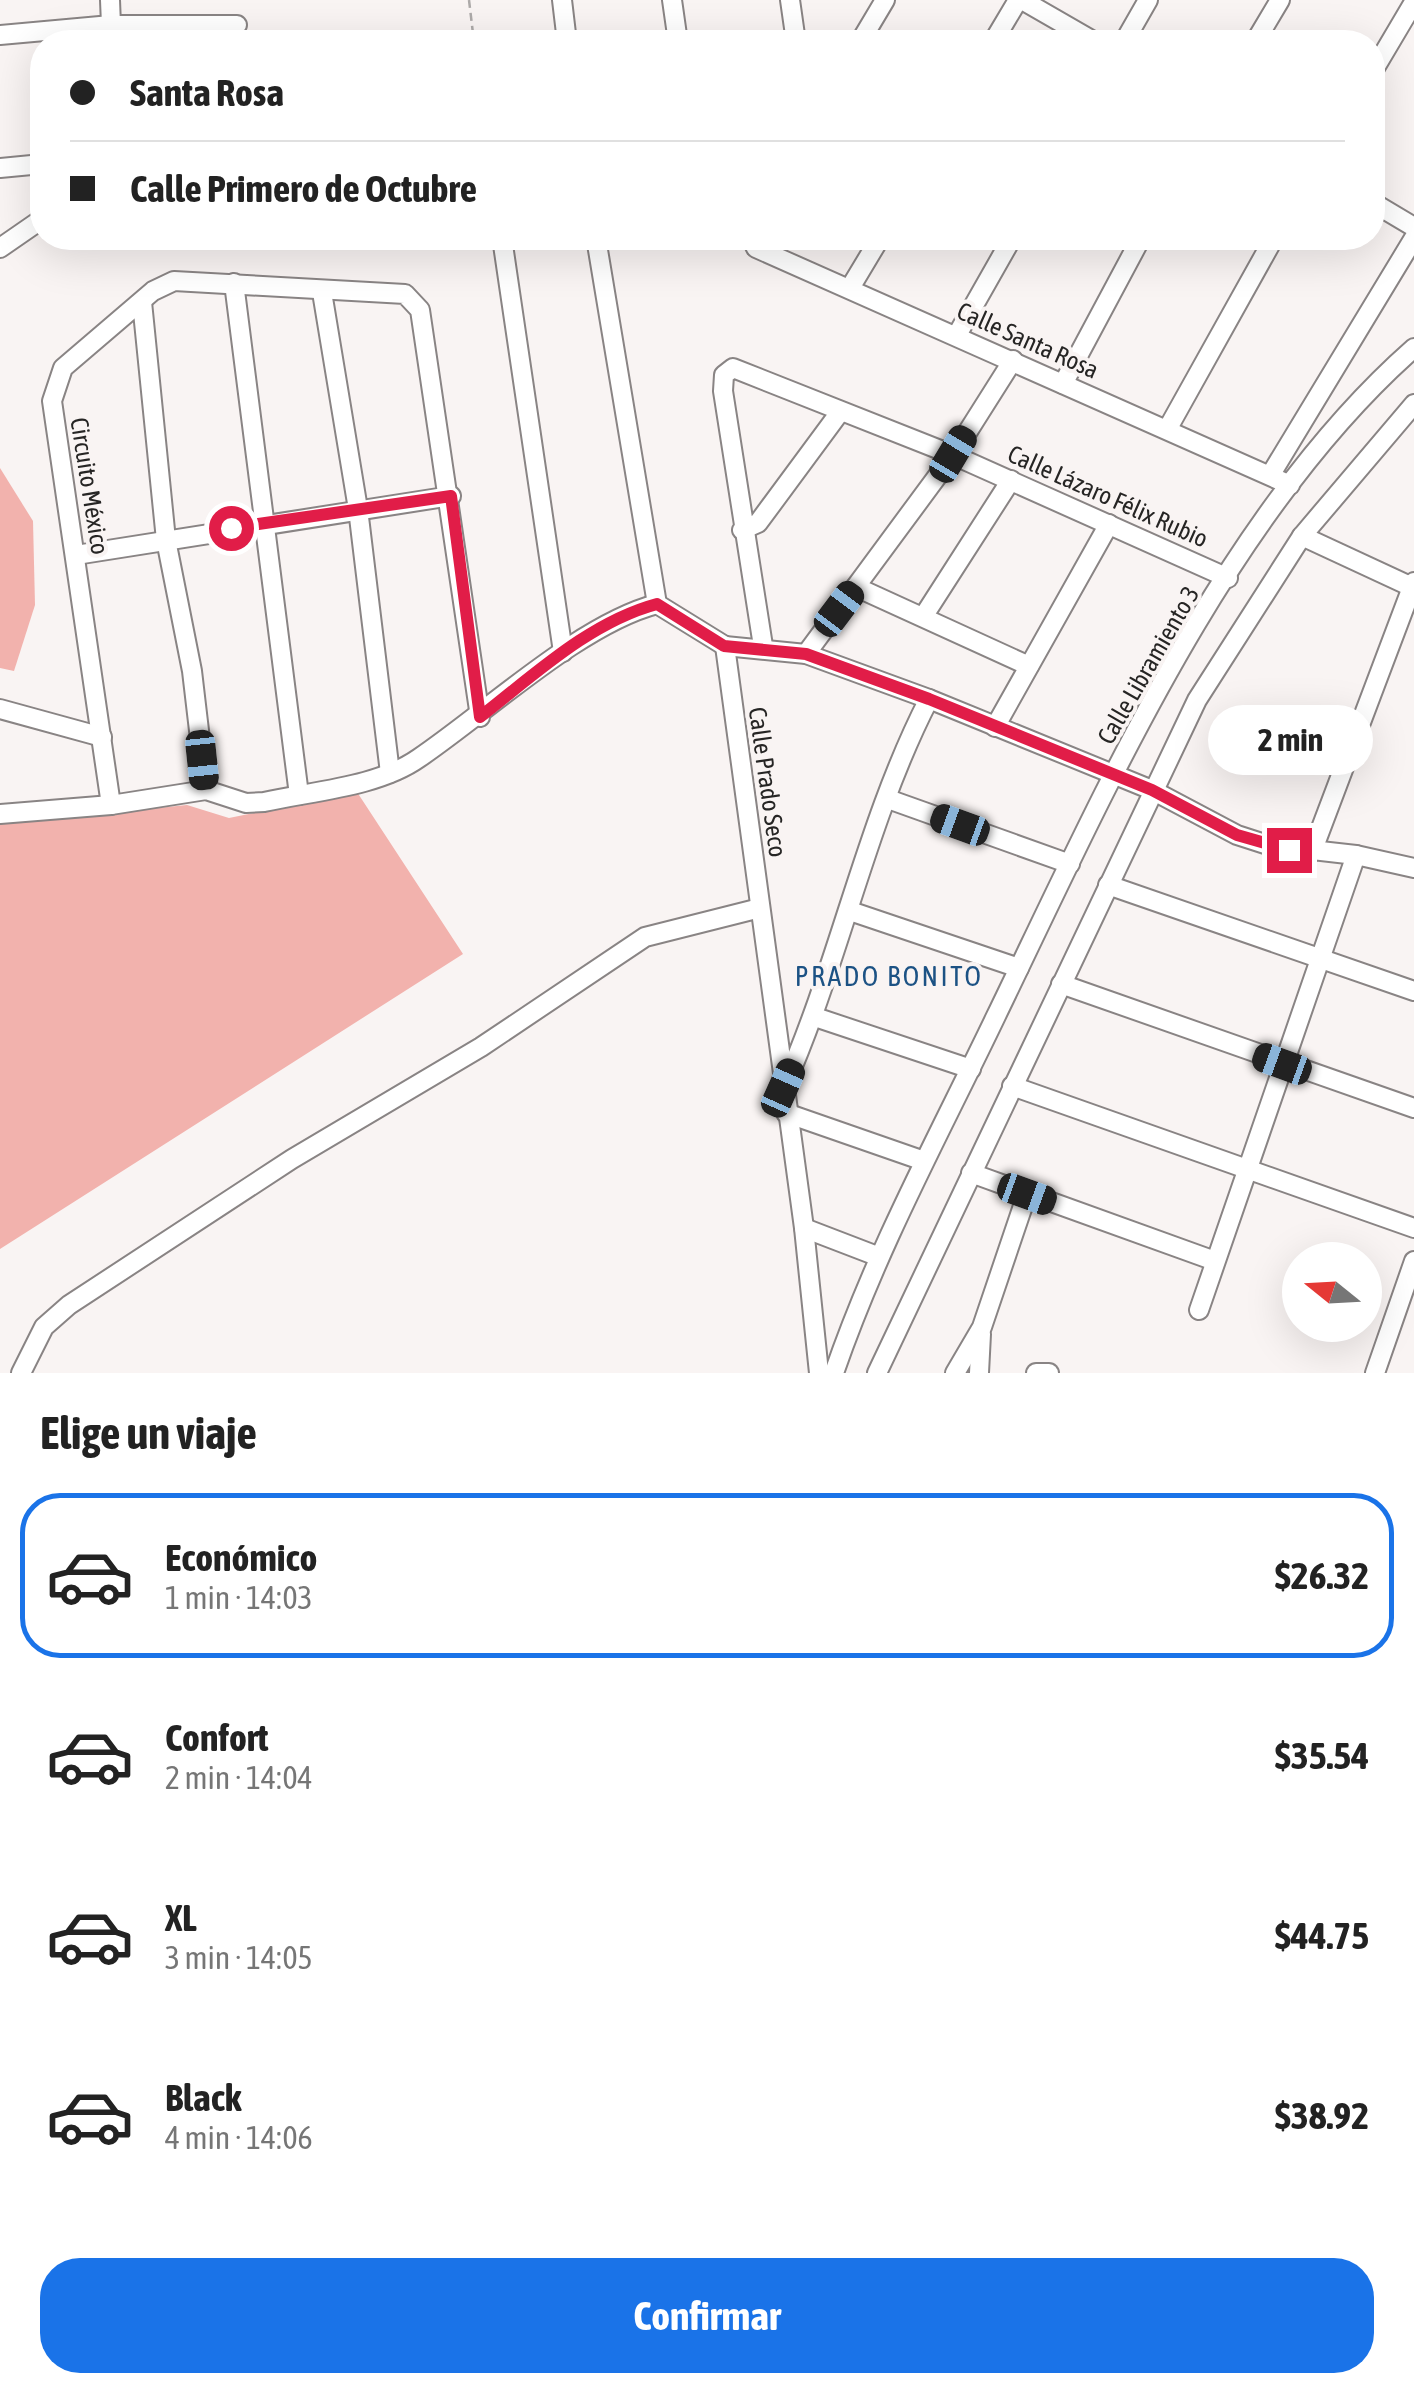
<!DOCTYPE html>
<html lang="es">
<head>
<meta charset="utf-8">
<style>
	:root { --surface:#fff; --page:#f2f2f2; --text:#222; --muted:#767676; --line:#e0e0e0; --accent:#1a73e8 }
	body { margin:0; font-family:"Asap Condensed",sans-serif; background:var(--page); color:var(--text); height:100vh; display:flex; flex-direction:column; font-size:38px; white-space:nowrap }
	* { box-sizing:border-box; margin:0 }
	p { font-size:32px; color:var(--muted) }
	.icon { flex:none; width:55px; height:55px; fill:none; stroke:currentColor; stroke-width:2; stroke-linecap:round; stroke-linejoin:round }
	.map { position:relative; height:1373px; overflow:hidden }
	.drawer { display:flex; flex-direction:column; background:var(--surface); flex:1 }
	.drawer>* { flex:none }
	.guide { position:absolute; left:30px; top:30px; width:1355px; height:220px; border-radius:40px; box-shadow:0 10px 40px #0002; display:grid; align-content:center; height:220px; padding:0 40px; background:var(--surface) }
	.needle { width:65px; rotate:288deg }
	.controls { position:absolute; left:1282px; top:1242px; display:grid; gap:20px }
	.controls a { display:grid; place-items:center; width:100px; height:100px; border-radius:50%; background:var(--surface); box-shadow:0 10px 40px #0002; font-size:50px }
	.end { position:absolute; width:45px; height:45px; margin:-22px; border:12px solid #e11d48; background:#fff; box-shadow:0 0 0 5px #fff }
	.from { border-radius:50% }
	.bubble { position:absolute; height:70px; border-radius:35px; background:var(--surface); box-shadow:0 10px 40px #0002; font-size:32px; font-weight:700; line-height:70px; text-align:center }
	.car { position:absolute; width:30px; height:60px; margin:-30px -15px; border-radius:12px; box-shadow:0 0 8px 2px #0007; background:linear-gradient(#222 24%,#8ab4d8 0 40%,#222 0 76%,#8ab4d8 0 86%,#222 0) }
	.guide b { display:flex; align-items:center; gap:35px; height:95px; font-size:38px }
	.guide b+b { border-top:2px solid var(--line) }
	.guide i { width:25px; height:25px; background:var(--text) }
	ul { padding:0; list-style:none }
	li { display:flex; align-items:center; gap:30px; height:165px; margin:0 20px 15px; padding:0 20px; border:5px solid transparent; border-radius:40px }
	li div { flex:1 }
	li b { display:block; font-size:38px }
	li em { font-style:normal; font-weight:700 }
	li.current { border-color:var(--accent) }
	li>.icon { width:90px; height:90px; stroke-width:1.5 }
	h2 { padding:0 40px; font-size:45px; line-height:120px }
	.button { display:flex; gap:20px; margin-top:auto; padding:20px 40px }
	.button a { flex:1; height:115px; border-radius:40px; background:var(--accent); color:#fff; font-size:40px; font-weight:700; line-height:115px; text-align:center }
	.map>svg:first-child { display:block }
	.green { fill:#f2b2ad }
	.lines { fill:none; stroke-linecap:round; stroke-linejoin:round }
	.minor-casing { stroke:#898484; stroke-width:22 }
	.path { stroke:#adaaa9; stroke-width:2.5; stroke-dasharray:8 5; stroke-linecap:butt }
	.minor { stroke:#fff; stroke-width:18 }
	.route { stroke:#e11d48; stroke-width:12 }
	.labels { text-anchor:middle; stroke-width:8; stroke-linejoin:round; paint-order:stroke }
	.street-label { font-size:25px; fill:#262524; stroke:#f9f4f3 }
	.neighbourhood-label { font-size:28px; letter-spacing:2.5px; fill:#1c5284; stroke:#f9f4f3 }
</style>
</head>
<body>
<div class="map">
<svg width="1414" height="1373" viewBox="0 0 1414 1373">
	<rect width="100%" height="100%" fill="#f9f4f3"/>
	<g class="green">
		<polygon points="0,468 33,521 35,605 14,671 0,668"/>
		<polygon points="357,792 463,954 0,1249 0,824 187,805 229,818"/>
	</g>
	<g class="lines">
		<g class="minor-casing">
			<g id="minor">
				<polyline points="110,0 111,25"/>
				<polyline points="562,0 567,42"/>
				<polyline points="672,0 678,42"/>
				<polyline points="790,0 796,42"/>
				<polyline points="1022,0 1095,42"/>
				<polyline points="0,35 111,25 237,25"/>
				<polyline points="860,42 885,0"/>
				<polyline points="993,42 1018,0"/>
				<polyline points="1124,42 1148,0"/>
				<polyline points="1255,42 1280,0"/>
				<polyline points="1372,73 1414,2"/>
				<polyline points="0,168 42,164"/>
				<polyline points="1372,202 1414,227"/>
				<polyline points="502,238 563,652"/>
				<polyline points="596,238 657,604 725,646"/>
				<polyline points="751,238 756,248 1290,485"/>
				<polyline points="0,248 42,219"/>
				<polyline points="234,283 299,795"/>
				<polyline points="850,288 880,238"/>
				<polyline points="322,292 358,509 390,773"/>
				<polyline points="142,302 166,540 192,671 206,790"/>
				<polyline points="957,335 1012,238"/>
				<polyline points="1063,384 1141,238"/>
				<polyline points="1168,428 1274,238"/>
				<polyline points="1271,474 1414,238"/>
				<polyline points="742,530 758,523 840,412"/>
				<polyline points="1302,536 1414,588"/>
				<polyline points="76,555 451,496"/>
				<polyline points="856,587 1029,666"/>
				<polyline points="923,617 1011,480"/>
				<polyline points="725,646 804,1228 819,1373"/>
				<polyline points="725,646 806,654 929,699 1152,790 1237,835 1268,845 1356,855 1414,868"/>
				<polyline points="763,646 723,391 724,375 733,368 953,455 1228,578"/>
				<polyline points="806,654 953,455 1013,360"/>
				<polyline points="0,709 102,737"/>
				<polyline points="995,727 1109,524"/>
				<polyline points="888,799 1070,864"/>
				<polyline points="111,805 52,401 63,368 153,291 174,281 405,294 420,310 480,717"/>
				<path d="M0,814L111,805L206,790L246,803L264,802C313,791 378,787 419,758C487,712 580,624 657,604"/>
				<polyline points="1312,852 1414,582"/>
				<polyline points="1108,885 1414,991"/>
				<polyline points="850,911 1019,968"/>
				<polyline points="1061,984 1414,1108"/>
				<polyline points="815,1017 971,1069"/>
				<polyline points="1012,1086 1414,1228"/>
				<path d="M784,1087C840,961 866,821 929,699"/>
				<polyline points="786,1113 924,1161"/>
				<polyline points="971,1173 1215,1261"/>
				<polyline points="804,1228 877,1256"/>
				<polyline points="1199,1310 1356,855"/>
				<polyline points="21,1373 44,1327 69,1305 292,1159 481,1047 645,937 760,908"/>
				<path d="M834,1373C877,1248 939,1135 996,1016C1104,793 1225,514 1414,348"/>
				<polyline points="877,1373 1197,700 1302,536 1414,404"/>
				<polyline points="955,1373 982,1327 1027,1194"/>
				<polyline points="979,1373 981,1334"/>
				<polyline points="1036,1373 1049,1373"/>
				<polyline points="1375,1373 1414,1261"/>
			</g>
		</g>
		<polyline class="path" points="469,0 474,42"/>
		<use href="#minor" class="minor"/>
	</g>
	<g class="lines">
		<path class="route" d="M231,528L451,496L480,717C534,675 590,622 657,604L724,646L806,654L929,699L1152,790L1237,835L1289,850"/>
	</g>
	<g class="labels">
		<g class="street-label">
			<text transform="translate(1028 340) rotate(24)" y="9">Calle Santa Rosa</text>
			<text transform="translate(90 486) rotate(81)" y="9">Circuito México</text>
			<text transform="translate(1108 496) rotate(24)" y="9">Calle Lázaro Félix Rubio</text>
			<text transform="translate(1148 665) rotate(-60)" y="9">Calle Libramiento 3</text>
			<text transform="translate(768 782) rotate(82)" y="9">Calle Prado Seco</text>
		</g>
		<g class="neighbourhood-label">
			<text x="889" y="986">PRADO BONITO</text>
		</g>
	</g>
</svg>
<div class="controls">
<a><svg class="needle" viewBox="-14 -14 28 28"><path d="M0-13l5 13h-10z" fill="#e53935"/><path d="M0 13l5-13h-10z" fill="#767676"/></svg></a>
</div>
<i class="end from" style="left:231px;top:528px"></i>
<i class="end" style="left:1289px;top:850px"></i>
<div class="bubble" style="left:1208px;top:705px;width:165px">2 min</div>
<i class="car" style="left:953px;top:454px;rotate:31deg"></i>
<i class="car" style="left:839px;top:609px;rotate:37deg"></i>
<i class="car" style="left:202px;top:760px;rotate:174deg"></i>
<i class="car" style="left:960px;top:825px;rotate:290deg"></i>
<i class="car" style="left:1282px;top:1064px;rotate:290deg"></i>
<i class="car" style="left:783px;top:1088px;rotate:24deg"></i>
<i class="car" style="left:1027px;top:1194px;rotate:110deg"></i>
<div class="guide">
<b><i class="from"></i>Santa Rosa</b>
<b><i></i>Calle Primero de Octubre</b>
</div>
</div>
<section class="drawer">
<h2>Elige un viaje</h2>
<ul>
<li class="current"><svg class="icon" aria-label="car" viewBox="0 0 24 24"><path d="M5 17H2v-5l4-1 3-4h7l3 4 3 1v5h-3M9 17h6M6 11h13"/><circle cx="7" cy="17" r="2"/><circle cx="17" cy="17" r="2"/></svg><div><b>Económico</b><p>1 min · 14:03</p></div><em>$26.32</em></li>
<li><svg class="icon" aria-label="car" viewBox="0 0 24 24"><path d="M5 17H2v-5l4-1 3-4h7l3 4 3 1v5h-3M9 17h6M6 11h13"/><circle cx="7" cy="17" r="2"/><circle cx="17" cy="17" r="2"/></svg><div><b>Confort</b><p>2 min · 14:04</p></div><em>$35.54</em></li>
<li><svg class="icon" aria-label="car" viewBox="0 0 24 24"><path d="M5 17H2v-5l4-1 3-4h7l3 4 3 1v5h-3M9 17h6M6 11h13"/><circle cx="7" cy="17" r="2"/><circle cx="17" cy="17" r="2"/></svg><div><b>XL</b><p>3 min · 14:05</p></div><em>$44.75</em></li>
<li><svg class="icon" aria-label="car" viewBox="0 0 24 24"><path d="M5 17H2v-5l4-1 3-4h7l3 4 3 1v5h-3M9 17h6M6 11h13"/><circle cx="7" cy="17" r="2"/><circle cx="17" cy="17" r="2"/></svg><div><b>Black</b><p>4 min · 14:06</p></div><em>$38.92</em></li>
</ul>
<div class="button"><a>Confirmar</a></div>
</section>
</body>
</html>
